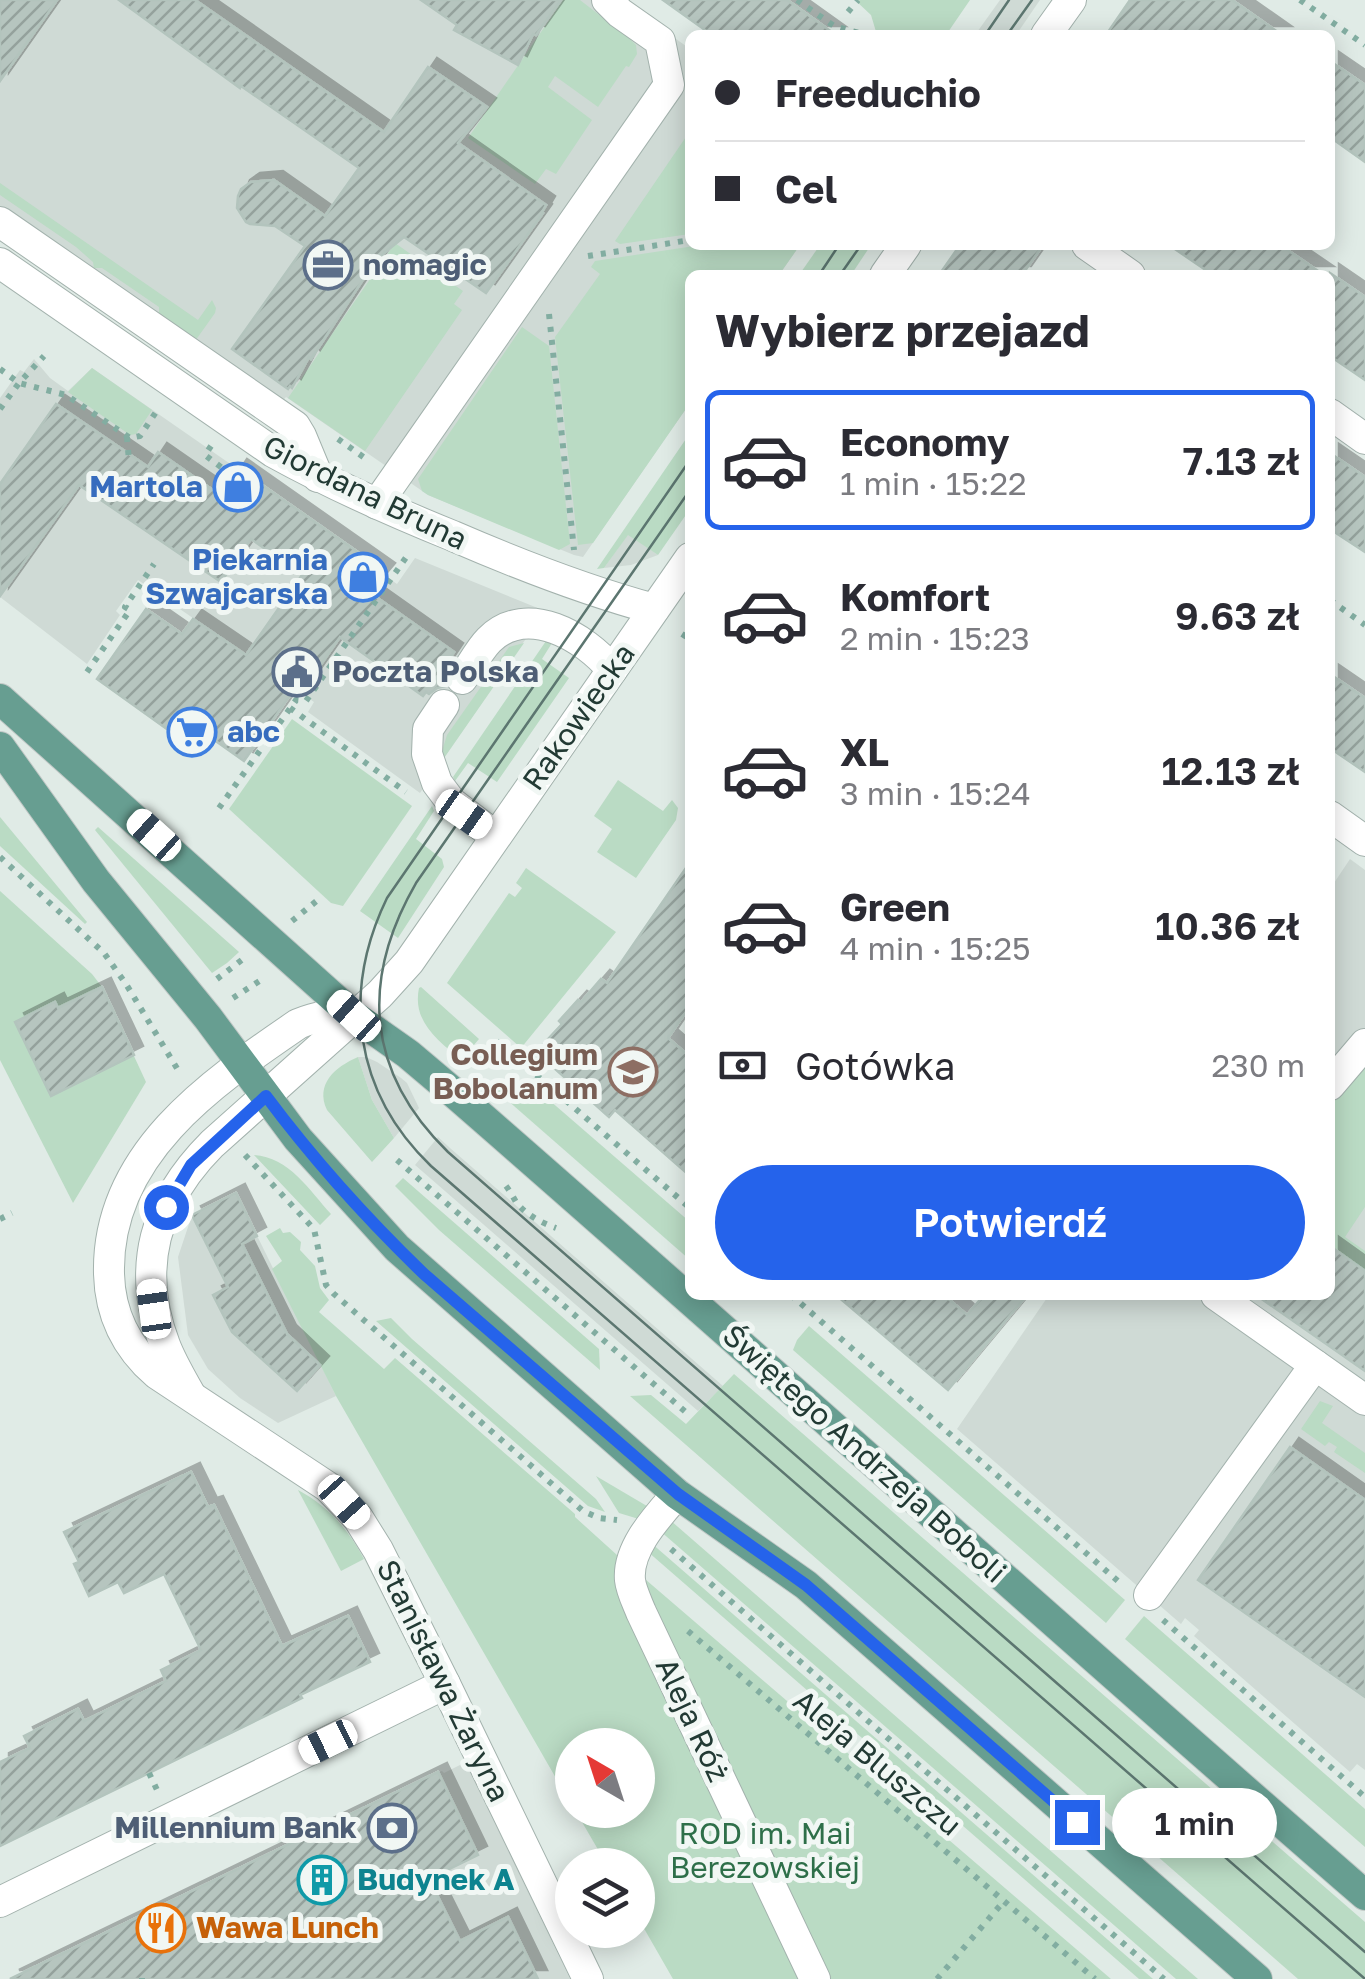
<!DOCTYPE html>
<html lang="pl">
<head>
<meta charset="utf-8">
<style>
	:root { --surface:#fff; --page:#f2f2f3; --text:#2b2b33; --muted:#7c7c81; --line:#e1e1e2; --accent:#2563eb }
	body { margin:0; font-family:"Golos Text",sans-serif; background:var(--page); color:var(--text); height:100vh; display:flex; flex-direction:column; font-size:38px; white-space:nowrap }
	* { box-sizing:border-box; margin:0 }
	p { font-size:32px; color:var(--muted) }
	.icon { flex:none; width:55px; height:55px; fill:none; stroke:currentColor; stroke-width:2; stroke-linecap:round; stroke-linejoin:round }
	.map { position:relative; flex:1; overflow:hidden }
	.sheet { position:absolute; left:685px; top:270px; width:650px; height:1030px; display:flex; flex-direction:column; background:var(--surface); border-radius:15px; box-shadow:0 5px 25px #0003 }
	.sheet>* { flex:none }
	.banner { position:absolute; left:685px; top:30px; width:650px; height:220px; border-radius:15px; box-shadow:0 5px 25px #0003; display:grid; align-content:center; height:220px; padding:0 30px; background:var(--surface) }
	.needle { width:65px; rotate:321deg }
	.buttons { position:absolute; left:555px; top:1728px; display:grid; gap:20px }
	.buttons a { display:grid; place-items:center; width:100px; height:100px; border-radius:50%; background:var(--surface); box-shadow:0 5px 25px #0003; font-size:50px }
	.end { position:absolute; width:45px; height:45px; margin:-22px; border:12px solid #2563eb; background:#fff; box-shadow:0 0 0 5px #fff }
	.from { border-radius:50% }
	.bubble { position:absolute; height:70px; border-radius:35px; background:var(--surface); box-shadow:0 5px 25px #0003; font-size:32px; font-weight:600; line-height:70px; text-align:center }
	.car { position:absolute; width:30px; height:60px; margin:-30px -15px; border-radius:12px; box-shadow:0 0 8px 2px #0007; background:linear-gradient(#fff 24%,#345 0 40%,#fff 0 76%,#345 0 86%,#fff 0) }
	.banner b { display:flex; align-items:center; gap:35px; height:95px; font-size:38px }
	.banner b+b { border-top:2px solid var(--line) }
	.banner i { width:25px; height:25px; background:var(--text) }
	ul { padding:0; list-style:none }
	li { display:flex; align-items:center; gap:30px; height:140px; margin:0 20px 15px; padding:0 10px; border:5px solid transparent; border-radius:15px }
	li div { flex:1 }
	li b { display:block; font-size:38px }
	li em { font-style:normal; font-weight:600 }
	li.on { border-color:var(--accent) }
	li>.icon { width:90px; height:90px; stroke-width:1.5 }
	h2 { padding:0 30px; font-size:45px; line-height:120px }
	.pay { display:flex; align-items:center; gap:25px; height:110px; padding:0 30px; font-size:38px }
	.pay p { margin-inline-start:auto }
	.button { display:flex; gap:20px; margin-top:auto; padding:20px 30px }
	.button a { flex:1; height:115px; border-radius:60px; background:var(--accent); color:#fff; font-size:40px; font-weight:600; line-height:115px; text-align:center }
	.map>svg:first-child { display:block }
	.built { fill:#cfdad5 }
	.green { fill:#badbc4 }
	.building { fill:url(#building-hatch); stroke:#b3c4bd; stroke-width:2.5; filter:url(#shadow) }
	.lines { fill:none; stroke-linecap:round; stroke-linejoin:round }
	.minor-casing { stroke:#a3b2ad; stroke-width:32 }
	.major-casing { stroke:#c1c8c6; stroke-width:32 }
	.path { stroke:#82ada1; stroke-width:6; stroke-dasharray:5 8; stroke-linecap:butt }
	.minor { stroke:#fff; stroke-width:30 }
	.major { stroke:#679e91; stroke-width:30 }
	.tram { stroke:#5c7670; stroke-width:2.5 }
	.route { stroke:#2563eb; stroke-width:12 }
	.labels { text-anchor:middle; stroke-width:10; stroke-linejoin:round; paint-order:stroke }
	.service-label { font-size:30px; font-weight:bold; fill:#4e5e75; stroke:#f1f7f4; text-anchor:start }
	.shop-label { font-size:30px; font-weight:bold; fill:#366cbe; stroke:#f1f7f4; text-anchor:end }
	.street-label { font-size:30px; fill:#223a34; stroke:#f1f7f4 }
	.education-label { font-size:30px; font-weight:bold; fill:#785e54; stroke:#f1f7f4; text-anchor:end }
	.park-label { font-size:30px; fill:#2e6f49; stroke:#f1f7f4 }
	.culture-label { font-size:30px; font-weight:bold; fill:#0d838f; stroke:#f1f7f4; text-anchor:start }
	.food-label { font-size:30px; font-weight:bold; fill:#c56008; stroke:#f1f7f4; text-anchor:start }
</style>
</head>
<body>
<div class="map">
<svg width="1365" height="1979" viewBox="0 0 1365 1979">
	<defs>
		<pattern id="building-hatch" width="6" height="6" patternUnits="userSpaceOnUse" patternTransform="scale(2.5)"><rect width="6" height="6" fill="#b6c5bf"/><path d="M-1 1l2-2M0 6l6-6M5 7l2-2" fill="none" stroke="#94a19c"/></pattern>
		<filter id="shadow"><feDropShadow dx="9" dy="-9" stdDeviation="0" flood-color="#0004"/></filter>
	</defs>
	<rect width="100%" height="100%" fill="#e0ebe6"/>
	<g class="built">
		<polygon points="0,0 622,0 690,49 690,245 800,245 779,275 690,275 690,403 583,557 574,555 428,495 286,397 280,404 0,235"/>
		<polygon points="1000,0 1040,0 1016,35 975,35"/>
		<polygon points="34,359 50,378 68,391 92,368 386,572 384,575 397,584 415,558 545,611 420,793 308,712 314,702 138,580 116,611 120,615 87,664 0,597 0,398 20,370 24,372"/>
		<polygon points="628,534 658,555 631,565 604,568"/>
		<polygon points="1350,859 1365,870 1365,1770 1357,1764 1350,1772 1194,1636 1199,1630 1185,1618 1181,1624 957,1429 1049,1295 1330,1295 1330,889"/>
		<polygon points="358,1057 366,1057 377,1062 401,1078 407,1083 419,1108 394,1138 372,1100"/>
		<polygon points="438,1137 450,1148 723,1386 698,1411 415,1165"/>
		<polygon points="236,1193 336,1396 278,1423 240,1398 208,1369 188,1335 178,1257 192,1215"/>
		<polygon points="466,1762 570,1979 10,1979 438,1772 442,1771 444,1773"/>
	</g>
	<g class="green">
		<polygon points="563,0 580,0 629,38 636,45 637,54 629,67 626,66 598,107 555,76 548,87 592,120 556,174 546,169 535,184 468,138"/>
		<polygon points="855,0 970,0 946,35 877,35 871,15"/>
		<polygon points="690,131 690,234 620,244 615,241"/>
		<polygon points="0,183 198,320 212,300 216,308 215,313 193,344 159,321 159,307 102,268 94,268 93,262 76,247 0,195"/>
		<polygon points="395,243 463,291 454,304 462,310 365,451 288,398"/>
		<polygon points="701,245 800,245 779,275 690,275 690,403 593,543 578,545 555,337 600,274 591,267 595,261"/>
		<polygon points="820,245 871,245 851,275 799,275"/>
		<polygon points="522,327 549,346 570,544 559,550 428,495 422,491 418,479"/>
		<polygon points="92,368 152,410 136,434 130,435 68,392"/>
		<polygon points="690,433 690,509 658,555 628,535 604,568 597,569"/>
		<polygon points="546,641 552,643 542,659 569,678 497,782 468,763 455,781 453,777"/>
		<polygon points="524,643 444,758 442,751 447,735 509,647"/>
		<polygon points="292,719 412,806 343,906 331,903 229,809"/>
		<polygon points="618,780 663,811 672,800 678,808 676,820 636,878 597,852 612,829 594,816"/>
		<polygon points="432,806 434,811 416,839 442,859 444,867 398,938 360,911"/>
		<polygon points="0,817 87,922 85,924 0,846"/>
		<polygon points="98,827 239,952 227,963 212,973 95,830"/>
		<polygon points="526,868 616,932 521,1048 447,983 509,893 515,897 522,888 516,883"/>
		<polygon points="0,891 92,974 102,987 146,1082 73,1203 0,1060"/>
		<path d="M421,987L479,1039L461,1060C438,1040 412,1022 419,988Z"/>
		<path d="M358,1057L372,1100L394,1138L372,1162L327,1110C315,1084 335,1067 358,1057Z"/>
		<polygon points="1365,1066 1365,1207 1345,1237 1365,1251 1365,1271 1330,1246 1330,1104 1346,1089"/>
		<polygon points="526,1080 690,1222 690,1260 489,1084 493,1082"/>
		<path d="M254,1155C289,1157 309,1190 331,1214L320,1225Z"/>
		<polygon points="403,1178 599,1349 600,1370 439,1230 395,1186"/>
		<polygon points="280,1228 283,1233 290,1232 301,1242 300,1250 315,1266 320,1288 329,1300 319,1312 384,1369 395,1358 575,1514 575,1517 617,1555 1111,1979 673,1979 638,1918 638,1865 607,1865 575,1810 638,1810 638,1745 572,1745 572,1806 336,1396 272,1269 282,1261 266,1236"/>
		<polygon points="391,1318 412,1339 596,1499 605,1512 588,1506 376,1321"/>
		<polygon points="809,1326 1125,1600 1106,1623 793,1350 797,1340"/>
		<polygon points="734,1374 1365,1922 1365,1979 1298,1979 630,1396 651,1395 686,1424"/>
		<polygon points="1320,1401 1333,1406 1322,1423 1365,1453 1365,1473 1334,1452 1337,1447 1329,1442 1325,1446 1301,1429"/>
		<polygon points="596,1476 652,1509 642,1520 619,1513"/>
		<path d="M298,1490C328,1506 348,1529 364,1559L341,1571Z"/>
		<polygon points="670,1520 1198,1979 1176,1979 659,1530"/>
		<polygon points="650,1542 1153,1979 1139,1979 647,1551"/>
		<polygon points="1144,1616 1365,1809 1365,1847 1125,1639"/>
	</g>
	<g class="building">
		<polygon points="0,0 57,0 0,81"/>
		<polygon points="119,0 195,0 384,132 428,67 487,107 458,143 546,205 542,212 543,213 486,293 404,237 384,253 362,281 311,359 309,357 292,388 290,386 288,389 232,349 305,246 275,226 250,224 246,222 237,208 238,196 241,189 251,182 274,180 325,216 359,168 241,86 240,88"/>
		<polygon points="421,0 561,0 536,35 533,34 518,65 454,30 457,25"/>
		<polygon points="663,0 787,0 836,35 712,35"/>
		<polygon points="1130,0 1232,0 1282,35 1106,35"/>
		<polygon points="1330,61 1365,85 1365,162 1330,137"/>
		<polygon points="960,245 1043,245 1022,275 939,275"/>
		<polygon points="1169,245 1280,245 1324,275 1213,275"/>
		<polygon points="1330,273 1365,297 1365,380 1330,356"/>
		<polygon points="56,404 148,467 158,452 220,495 238,468 386,572 369,592 454,652 444,667 447,668 443,677 445,686 437,688 429,694 426,692 423,696 340,637 301,693 295,688 244,761 210,737 199,752 97,679 146,609 182,634 193,619 246,655 302,575 251,539 221,582 79,485 0,596 0,484"/>
		<polygon points="1330,453 1365,477 1365,552 1330,529"/>
		<polygon points="1330,674 1365,698 1365,772 1330,748"/>
		<polygon points="690,862 690,1006 668,1038 690,1057 690,1176 615,1110 609,1117 536,1052 562,1024 559,1021 578,1000 581,1002 601,979 607,983"/>
		<polygon points="102,987 134,1055 51,1096 15,1022 55,1002 58,1008"/>
		<polygon points="236,1193 257,1236 242,1244 287,1334 320,1365 297,1391 232,1332 213,1295 228,1287 192,1215"/>
		<polygon points="1330,1246 1365,1271 1365,1371 1256,1295 1330,1295"/>
		<polygon points="836,1295 944,1295 967,1315 984,1295 1027,1295 948,1390"/>
		<polygon points="1290,1447 1365,1500 1365,1697 1198,1580"/>
		<polygon points="191,1472 208,1507 214,1505 282,1646 348,1616 370,1662 300,1695 302,1698 0,1846 0,1762 30,1748 24,1736 78,1709 84,1721 166,1681 161,1670 201,1650 164,1574 124,1593 118,1582 89,1596 74,1564 79,1562 64,1532"/>
		<polygon points="438,1772 478,1855 429,1879 460,1941 508,1917 538,1979 10,1979"/>
	</g>
	<g class="lines">
		<g class="minor-casing">
			<g id="minor">
				<polyline points="1046,35 1071,0"/>
				<polyline points="0,222 295,426 301,436 318,477"/>
				<polyline points="1087,245 1130,275"/>
				<path d="M0,263L273,452C331,484 391,511 453,536C520,565 584,590 654,609"/>
				<polyline points="885,275 906,245"/>
				<polyline points="1330,414 1365,439"/>
				<polyline points="377,504 669,85 660,41 620,13 607,0"/>
				<path d="M462,679C471,666 479,650 489,640C527,602 585,637 612,670"/>
				<polyline points="444,705 428,729 427,754 437,783 452,803 495,836"/>
				<polyline points="1330,816 1365,841"/>
				<path d="M354,1016C333,1014 317,1016 298,1024C210,1084 106,1155 109,1274C110,1314 127,1348 157,1374L328,1487L358,1518L378,1550L445,1684L588,1979"/>
				<polyline points="1330,1085 1365,1044"/>
				<polyline points="1216,1295 1365,1400"/>
				<path d="M190,1394C181,1378 171,1361 165,1345C135,1268 155,1201 212,1144L380,994L409,962L690,558"/>
				<path d="M677,1494C658,1516 627,1548 630,1580C631,1590 637,1602 641,1612L815,1979"/>
				<polyline points="1149,1595 1315,1365"/>
				<polyline points="0,1902 445,1684"/>
			</g>
		</g>
		<g class="major-casing">
			<g id="major">
				<path d="M0,699L354,1016L408,1054L453,1092C759,1358 1059,1630 1365,1895"/>
				<polyline points="0,747 96,881 208,1018 298,1139 397,1248 677,1494 806,1585 1257,1979"/>
			</g>
		</g>
		<g class="path">
			<polyline points="797,0 834,26 866,35"/>
			<polyline points="1300,0 1365,45"/>
			<polyline points="848,12 858,0"/>
			<polyline points="588,256 690,240"/>
			<polyline points="549,314 574,550"/>
			<polyline points="0,369 19,383 66,395 130,438 140,436 158,409"/>
			<polyline points="0,409 19,383 44,356"/>
			<polyline points="127,437 129,461"/>
			<polyline points="338,439 369,461"/>
			<polyline points="211,446 205,455 226,471 221,478 215,477"/>
			<polyline points="1330,600 1365,625"/>
			<polyline points="682,634 690,639"/>
			<polyline points="87,672 130,610 125,607 154,564"/>
			<polyline points="290,708 406,792"/>
			<polyline points="219,808 296,700 306,701 407,556"/>
			<polyline points="0,857 104,953 126,984 181,1075"/>
			<polyline points="292,921 319,899"/>
			<polyline points="217,979 243,959"/>
			<polyline points="233,998 264,978"/>
			<polyline points="497,1041 690,1208"/>
			<polyline points="245,1155 314,1229 326,1285 334,1294 583,1511 599,1518 617,1520"/>
			<polyline points="397,1160 688,1414"/>
			<path d="M506,1186C510,1191 513,1197 516,1202C526,1215 542,1223 556,1228"/>
			<polyline points="0,1219 12,1213"/>
			<polyline points="791,1295 1119,1582"/>
			<polyline points="671,1549 1164,1979"/>
			<polyline points="1163,1620 1365,1797"/>
			<polyline points="688,1631 1095,1979"/>
			<polyline points="149,1773 158,1792"/>
			<polyline points="142,1978 142,1979"/>
			<polyline points="937,1979 1004,1901"/>
		</g>
		<use href="#minor" class="minor"/>
		<use href="#major" class="major"/>
		<g class="tram">
			<polyline points="985,35 1009,0"/>
			<polyline points="1007,35 1032,0"/>
			<polyline points="819,275 839,245"/>
			<polyline points="840,275 861,245"/>
			<path d="M690,460L387,898C341,993 354,1092 431,1166L1365,1979"/>
			<path d="M690,490L416,883C360,980 366,1072 448,1152L1365,1952"/>
		</g>
	</g>
	<g class="lines">
		<path class="route" d="M166,1207L191,1165L266,1096C313,1159 367,1219 424,1274L678,1494L806,1585L1077,1822"/>
	</g>
	<defs>
		<g id="office-ring" transform="scale(2.5)"><circle r="9.5" fill="#f1f7f4" stroke="#5c6f8a" stroke-width="1.5"/><path d="M-6-3h4V-5.5h4V-3h4V5H-6ZM-1-4.5V-3h2v-1.5ZM-6 0V1H6V0Z" fill="#5c6f8a"/></g>
		<g id="shop-ring" transform="scale(2.5)"><circle r="9.5" fill="#f1f7f4" stroke="#3f7fe0" stroke-width="1.5"/><path d="M-5-2.5h2.3a2.7 3.5 0 0 1 5.4 0H5L5.5 6h-11ZM-1.5-2.5h3a1.5 2.3 0 0 0-3 0Z" fill="#3f7fe0"/></g>
		<g id="civic-ring" transform="scale(2.5)"><circle r="9.5" fill="#f1f7f4" stroke="#5c6f8a" stroke-width="1.5"/><path d="M-.6-6.5H3V-4.5H.6V-3L4-1V1h2V6H-6V1h2V-1L-.6-3ZM-1.2 2.5V6h2.4V2.5Z" fill="#5c6f8a"/></g>
		<g id="supermarket-ring" transform="scale(2.5)"><circle r="9.5" fill="#f1f7f4" stroke="#3f7fe0" stroke-width="1.5"/><path d="M-6-5.5h2.5l.6 2H6L4.5 2H-2.5L-4.4-4H-6ZM-1.5 3.2a1.3 1.3 0 1 0 .1 0ZM3 3.2a1.3 1.3 0 1 0 .1 0Z" fill="#3f7fe0"/></g>
		<g id="university-ring" transform="scale(2.5)"><circle r="9.5" fill="#f1f7f4" stroke="#8d6e63" stroke-width="1.5"/><path d="M0-5L7-2L0 1L-7-2ZM-4 1L0 2.5L4 1V4Q0 6-4 4Z" fill="#8d6e63"/></g>
		<g id="bank-ring" transform="scale(2.5)"><circle r="9.5" fill="#f1f7f4" stroke="#5c6f8a" stroke-width="1.5"/><path d="M-6-4H6V4H-6ZM0-2.3a2.3 2.3 0 1 0 0 4.6a2.3 2.3 0 1 0 0-4.6Z" fill="#5c6f8a"/></g>
		<g id="building-ring" transform="scale(2.5)"><circle r="9.5" fill="#f1f7f4" stroke="#0f9aa8" stroke-width="1.5"/><path d="M-4-6H4V6H1V3H-1V6H-4ZM-2.5-4.3h1.7v1.8h-1.7ZM.8-4.3h1.7v1.8H.8ZM-2.5-1h1.7V.8h-1.7ZM.8-1h1.7V.8H.8Z" fill="#0f9aa8"/></g>
		<g id="restaurant-ring" transform="scale(2.5)"><circle r="9.5" fill="#f1f7f4" stroke="#e8710a" stroke-width="1.5"/><path d="M-5-6h1v4h1v-4h1v4h1v-4h1v5L-1.5 .5V6h-2V.5L-5-1ZM5-6V6H3V1.5H1.5Q1.5-4 5-6Z" fill="#e8710a"/></g>
	</defs>
	<g fill-rule="evenodd">
		<use href="#office-ring" x="328" y="265"/>
		<use href="#shop-ring" x="238" y="487"/>
		<use href="#shop-ring" x="363" y="577"/>
		<use href="#civic-ring" x="297" y="672"/>
		<use href="#supermarket-ring" x="192" y="732"/>
		<use href="#university-ring" x="633" y="1072"/>
		<use href="#bank-ring" x="392" y="1828"/>
		<use href="#building-ring" x="322" y="1880"/>
		<use href="#restaurant-ring" x="161" y="1928"/>
	</g>
	<g class="labels">
		<g class="service-label">
			<text x="363" y="275">nomagic</text>
			<text x="332" y="682">Poczta Polska</text>
			<text x="357" y="1838" text-anchor="end">Millennium Bank</text>
		</g>
		<g class="shop-label">
			<text x="203" y="497">Martola</text>
			<text x="328" y="570">Piekarnia<tspan x="328" dy="34">Szwajcarska</tspan></text>
			<text x="227" y="742" text-anchor="start">abc</text>
		</g>
		<g class="street-label">
			<text transform="translate(365 493) rotate(26)" y="10">Giordana Bruna</text>
			<text transform="translate(579 717) rotate(-55)" y="10">Rakowiecka</text>
			<text transform="translate(864 1454) rotate(42)" y="10">Świętego Andrzeja Boboli</text>
			<text transform="translate(443 1681) rotate(64)" y="10">Stanisława Żaryna</text>
			<text transform="translate(692 1720) rotate(65)" y="10">Aleja Róż</text>
			<text transform="translate(877 1763) rotate(40)" y="10">Aleja Bluszczu</text>
		</g>
		<g class="education-label">
			<text x="598" y="1065">Collegium<tspan x="598" dy="34">Bobolanum</tspan></text>
		</g>
		<g class="park-label">
			<text x="765" y="1844">ROD im. Mai<tspan x="765" dy="34">Berezowskiej</tspan></text>
		</g>
		<g class="culture-label">
			<text x="357" y="1890">Budynek A</text>
		</g>
		<g class="food-label">
			<text x="196" y="1938">Wawa Lunch</text>
		</g>
	</g>
</svg>
<div class="buttons">
<a><svg class="needle" viewBox="-14 -14 28 28"><path d="M0-13l5 13h-10z" fill="#e53935"/><path d="M0 13l5-13h-10z" fill="#7c7c81"/></svg></a>
<a><svg class="icon" aria-label="layers" viewBox="0 0 24 24"><path d="M12 4l9 5-9 5-9-5zM3 14l9 5 9-5"/></svg></a>
</div>
<i class="end from" style="left:166px;top:1207px"></i>
<i class="end" style="left:1077px;top:1822px"></i>
<div class="bubble" style="left:1112px;top:1788px;width:165px">1 min</div>
<i class="car" style="left:464px;top:814px;rotate:125deg"></i>
<i class="car" style="left:154px;top:835px;rotate:312deg"></i>
<i class="car" style="left:354px;top:1016px;rotate:312deg"></i>
<i class="car" style="left:154px;top:1309px;rotate:352deg"></i>
<i class="car" style="left:344px;top:1502px;rotate:138deg"></i>
<i class="car" style="left:328px;top:1742px;rotate:244deg"></i>
<div class="banner">
<b><i class="from"></i>Freeduchio</b>
<b><i></i>Cel</b>
</div>
<section class="sheet">
<h2>Wybierz przejazd</h2>
<ul>
<li class="on"><svg class="icon" aria-label="car" viewBox="0 0 24 24"><path d="M5 17H2v-5l4-1 3-4h7l3 4 3 1v5h-3M9 17h6M6 11h13"/><circle cx="7" cy="17" r="2"/><circle cx="17" cy="17" r="2"/></svg><div><b>Economy</b><p>1 min · 15:22</p></div><em>7.13 zł</em></li>
<li><svg class="icon" aria-label="car" viewBox="0 0 24 24"><path d="M5 17H2v-5l4-1 3-4h7l3 4 3 1v5h-3M9 17h6M6 11h13"/><circle cx="7" cy="17" r="2"/><circle cx="17" cy="17" r="2"/></svg><div><b>Komfort</b><p>2 min · 15:23</p></div><em>9.63 zł</em></li>
<li><svg class="icon" aria-label="car" viewBox="0 0 24 24"><path d="M5 17H2v-5l4-1 3-4h7l3 4 3 1v5h-3M9 17h6M6 11h13"/><circle cx="7" cy="17" r="2"/><circle cx="17" cy="17" r="2"/></svg><div><b>XL</b><p>3 min · 15:24</p></div><em>12.13 zł</em></li>
<li><svg class="icon" aria-label="car" viewBox="0 0 24 24"><path d="M5 17H2v-5l4-1 3-4h7l3 4 3 1v5h-3M9 17h6M6 11h13"/><circle cx="7" cy="17" r="2"/><circle cx="17" cy="17" r="2"/></svg><div><b>Green</b><p>4 min · 15:25</p></div><em>10.36 zł</em></li>
</ul>
<div class="pay"><svg class="icon" aria-label="cash" viewBox="0 0 24 24"><path d="M3 7h18v10H3z"/><circle cx="12" cy="12" r="2"/></svg>Gotówka<p>230 m</p></div>
<div class="button"><a>Potwierdź</a></div>
</section>
</div>
</body>
</html>
